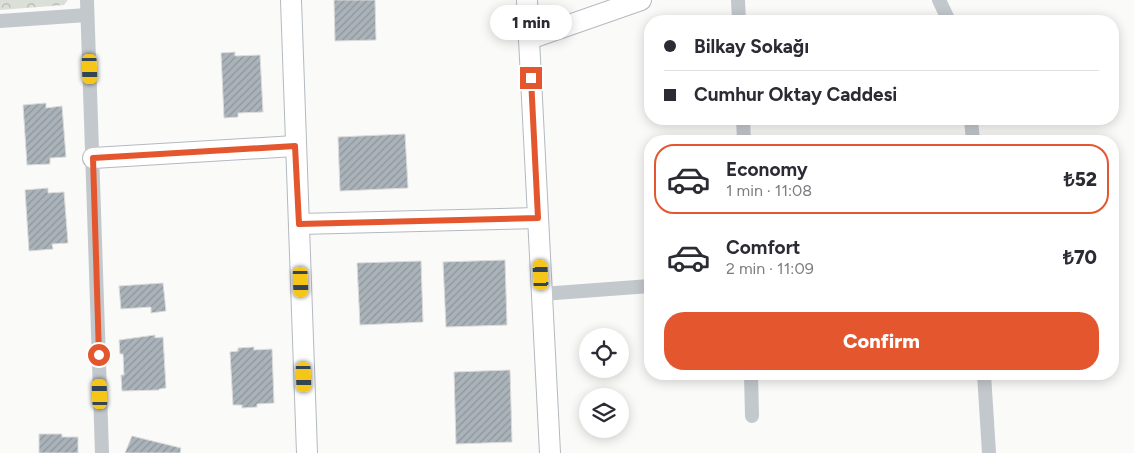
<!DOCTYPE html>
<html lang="en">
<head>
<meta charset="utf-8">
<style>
	:root { --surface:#fff; --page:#f7f7f7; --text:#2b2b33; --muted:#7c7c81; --line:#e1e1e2; --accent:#e4572e }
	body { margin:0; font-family:Figtree,sans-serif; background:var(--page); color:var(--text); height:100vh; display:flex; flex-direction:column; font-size:19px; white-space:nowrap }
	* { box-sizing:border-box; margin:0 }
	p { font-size:16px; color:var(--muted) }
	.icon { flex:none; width:28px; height:28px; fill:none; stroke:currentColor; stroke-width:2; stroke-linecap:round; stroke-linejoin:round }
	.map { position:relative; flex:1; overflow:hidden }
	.panel { position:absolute; left:644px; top:135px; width:475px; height:245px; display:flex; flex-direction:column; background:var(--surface); border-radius:20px; box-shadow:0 2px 12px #0003 }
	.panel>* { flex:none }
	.top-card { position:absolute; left:644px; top:15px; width:475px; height:110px; border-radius:20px; box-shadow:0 2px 12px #0003; display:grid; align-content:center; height:110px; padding:0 20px; background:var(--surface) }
	.fabs { position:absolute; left:579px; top:328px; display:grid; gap:10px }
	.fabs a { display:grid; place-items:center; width:50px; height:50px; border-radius:50%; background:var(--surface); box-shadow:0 2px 12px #0003; font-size:25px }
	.end { position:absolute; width:22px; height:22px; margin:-11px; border:6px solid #e4572e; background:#fff; box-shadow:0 0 0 2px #fff }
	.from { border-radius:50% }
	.bubble { position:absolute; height:35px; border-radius:18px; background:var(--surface); box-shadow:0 2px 12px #0003; font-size:16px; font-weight:800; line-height:35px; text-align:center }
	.car { position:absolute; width:15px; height:30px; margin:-15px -8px; border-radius:6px; box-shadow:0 0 4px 1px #0007; background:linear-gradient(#f5c518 24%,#345 0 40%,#f5c518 0 76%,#345 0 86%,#f5c518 0) }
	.top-card b { display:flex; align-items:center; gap:18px; height:48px; font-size:19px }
	.top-card b+b { border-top:1px solid var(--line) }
	.top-card i { width:12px; height:12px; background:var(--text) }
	ul { padding:9px 0 0; list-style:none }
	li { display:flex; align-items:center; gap:15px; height:70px; margin:0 10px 8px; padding:0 10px; border:2px solid transparent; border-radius:20px }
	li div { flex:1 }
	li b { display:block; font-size:19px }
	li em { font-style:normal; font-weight:800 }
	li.current { border-color:var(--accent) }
	li>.icon { width:45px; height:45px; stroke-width:1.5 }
	.cta { display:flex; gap:10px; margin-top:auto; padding:10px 20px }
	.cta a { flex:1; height:58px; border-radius:20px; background:var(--accent); color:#fff; font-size:20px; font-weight:800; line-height:58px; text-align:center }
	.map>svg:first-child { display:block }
	.park { fill:url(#park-crowns) }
	.building { fill:url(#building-hatch); stroke:#dcdcda }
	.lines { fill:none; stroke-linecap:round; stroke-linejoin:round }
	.secondary-casing { stroke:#b3babf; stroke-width:22 }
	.street { stroke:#c3c8cc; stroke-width:14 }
	.secondary { stroke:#fff; stroke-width:20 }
	.route { stroke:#e4572e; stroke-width:6 }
</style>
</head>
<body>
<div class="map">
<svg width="1134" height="453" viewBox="0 0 1134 453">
	<defs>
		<pattern id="park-crowns" width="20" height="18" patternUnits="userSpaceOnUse" patternTransform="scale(1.25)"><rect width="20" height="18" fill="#dadfd7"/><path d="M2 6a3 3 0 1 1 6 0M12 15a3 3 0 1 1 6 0" fill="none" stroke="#b4b9b4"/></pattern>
		<pattern id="building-hatch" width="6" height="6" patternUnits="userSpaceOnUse" patternTransform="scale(1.25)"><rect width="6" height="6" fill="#aab3b9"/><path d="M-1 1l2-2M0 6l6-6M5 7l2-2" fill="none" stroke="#8e969c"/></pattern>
	</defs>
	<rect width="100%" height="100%" fill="#fafaf8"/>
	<polygon class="park" points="0,0 68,0 64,5 0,10"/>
	<g class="building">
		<polygon points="334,0 375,0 376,40 335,41"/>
		<polygon points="235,52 235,56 260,55 263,112 238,113 238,117 224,118 221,53"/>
		<polygon points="46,103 46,108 62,106 66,157 50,158 50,164 27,165 23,105"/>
		<polygon points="405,134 408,188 340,191 338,137"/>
		<polygon points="48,188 48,193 64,192 68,243 52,244 53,249 29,251 25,190"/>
		<polygon points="505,260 507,325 446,327 443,262"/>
		<polygon points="421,261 423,322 360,325 357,263"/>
		<polygon points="163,283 166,311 151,313 151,307 121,309 119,286"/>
		<polygon points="155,335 155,338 163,337 166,388 159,389 159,390 122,391 121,375 124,375 123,354 120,354 119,340"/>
		<polygon points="254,347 254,350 272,349 274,403 257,404 257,407 242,408 242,405 233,405 230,352 238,351 238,348"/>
		<polygon points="510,370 512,442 456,444 454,372"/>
		<polygon points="39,434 62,434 62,437 78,437 78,453 39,453"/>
		<polygon points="132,436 181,448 180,453 125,453"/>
	</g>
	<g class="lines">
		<g class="secondary-casing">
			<g id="secondary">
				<polyline points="291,0 307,453"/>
				<polyline points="527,0 550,453"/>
				<polyline points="529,39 641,0"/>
				<polyline points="93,158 295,146"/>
				<polyline points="299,224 538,218"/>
			</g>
		</g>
		<g class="street">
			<polyline points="87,0 102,453"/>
			<polyline points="738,0 739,21"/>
			<polyline points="939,0 949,21"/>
			<polyline points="0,21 87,15"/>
			<polyline points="743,119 744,141"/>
			<polyline points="971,119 973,141"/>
			<polyline points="542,294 650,286"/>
			<polyline points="751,374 752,416"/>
			<polyline points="984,374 989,453"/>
		</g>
		<use href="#secondary" class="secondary"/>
	</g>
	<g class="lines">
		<polyline class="route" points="99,355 93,158 295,146 299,224 538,218 531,78"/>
	</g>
</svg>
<div class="fabs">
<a><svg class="icon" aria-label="locate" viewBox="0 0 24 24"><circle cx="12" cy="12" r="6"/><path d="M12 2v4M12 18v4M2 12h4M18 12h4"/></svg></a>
<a><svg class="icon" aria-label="layers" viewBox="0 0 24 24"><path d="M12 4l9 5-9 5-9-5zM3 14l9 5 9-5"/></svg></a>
</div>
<i class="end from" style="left:99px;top:355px"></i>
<i class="end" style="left:531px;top:78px"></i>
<div class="bubble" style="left:490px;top:5px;width:82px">1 min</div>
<i class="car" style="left:90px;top:69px;rotate:178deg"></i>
<i class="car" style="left:541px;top:275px;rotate:357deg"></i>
<i class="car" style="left:301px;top:282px;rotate:178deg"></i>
<i class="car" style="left:304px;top:377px;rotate:178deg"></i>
<i class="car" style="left:100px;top:394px;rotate:358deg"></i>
<div class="top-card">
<b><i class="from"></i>Bilkay Sokağı</b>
<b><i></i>Cumhur Oktay Caddesi</b>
</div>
<section class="panel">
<ul>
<li class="current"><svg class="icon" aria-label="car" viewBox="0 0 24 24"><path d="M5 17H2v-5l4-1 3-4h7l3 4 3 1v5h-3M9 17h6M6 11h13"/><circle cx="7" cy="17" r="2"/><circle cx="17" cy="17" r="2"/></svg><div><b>Economy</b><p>1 min · 11:08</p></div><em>₺52</em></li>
<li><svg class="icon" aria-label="car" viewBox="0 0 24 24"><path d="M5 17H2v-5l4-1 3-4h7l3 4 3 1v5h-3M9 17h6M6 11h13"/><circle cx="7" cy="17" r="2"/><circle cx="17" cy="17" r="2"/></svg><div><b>Comfort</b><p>2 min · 11:09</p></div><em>₺70</em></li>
</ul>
<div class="cta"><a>Confirm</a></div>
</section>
</div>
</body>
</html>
